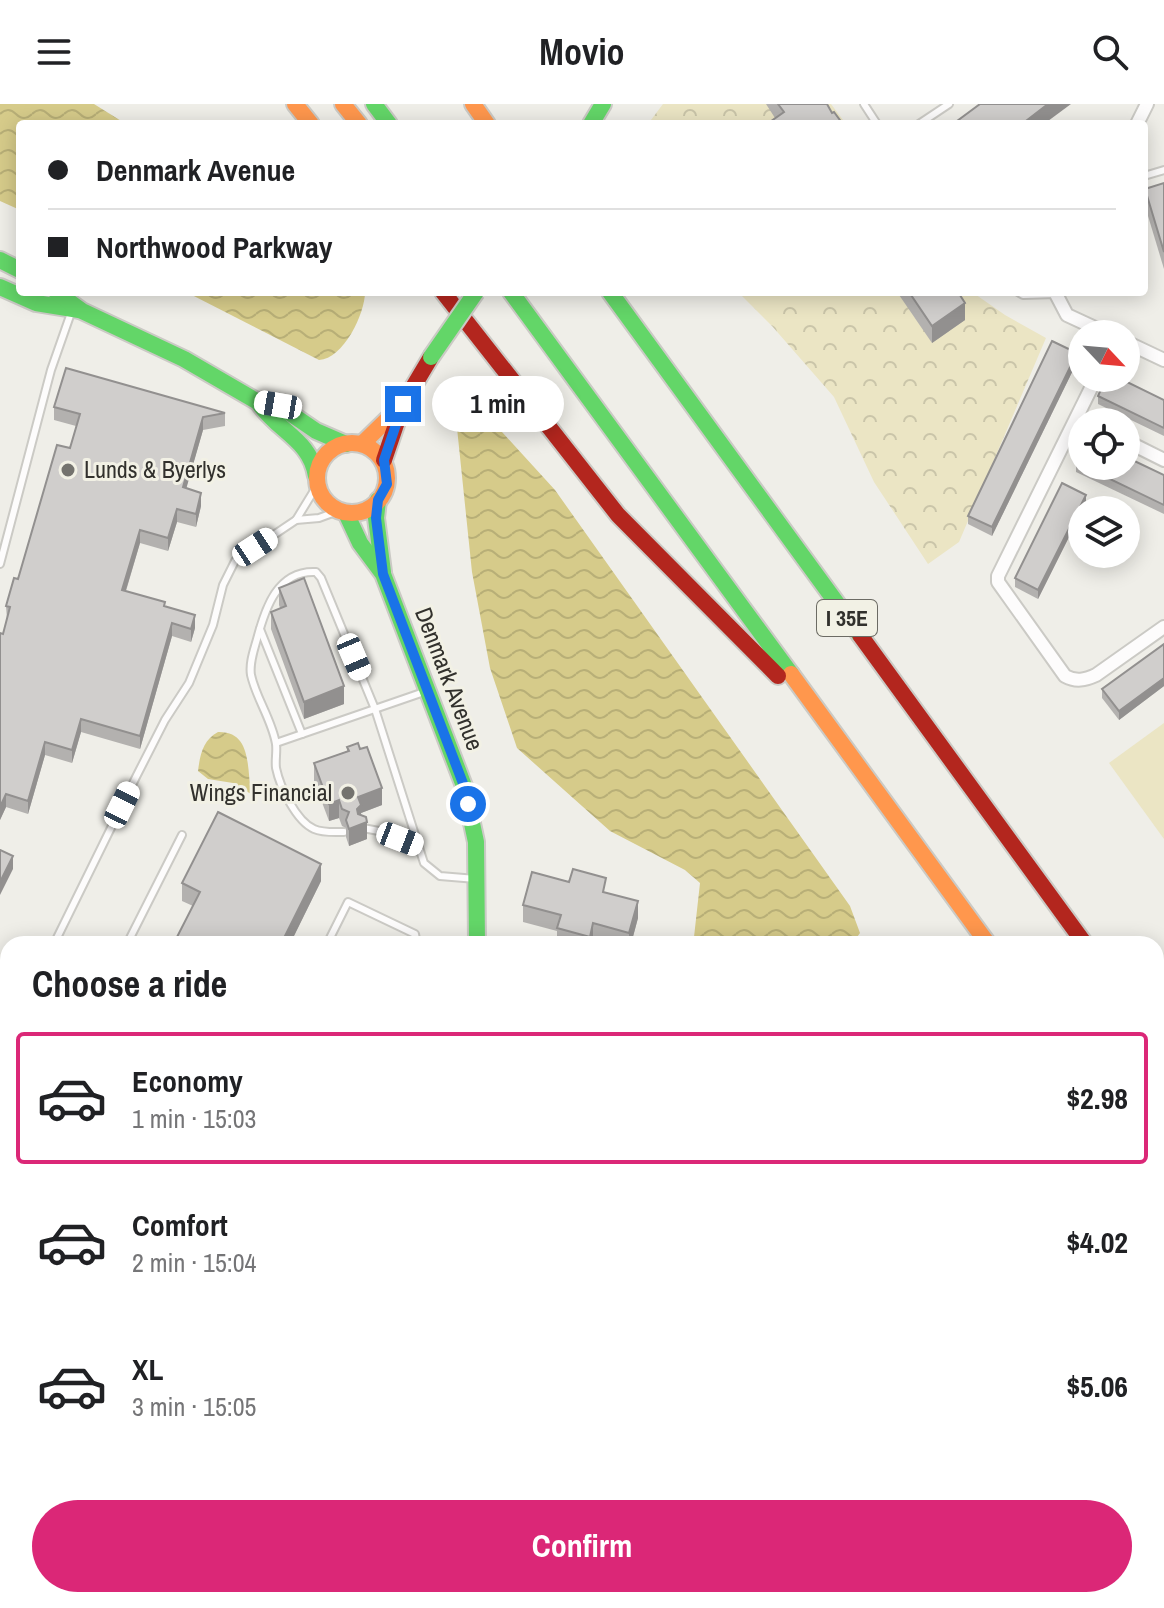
<!DOCTYPE html>
<html lang="en">
<head>
<meta charset="utf-8">
<style>
	:root { --surface:#fff; --page:#f6f6f6; --text:#202124; --muted:#757577; --line:#e0e0e0; --accent:#db2777 }
	body { margin:0; font-family:"Archivo Narrow",sans-serif; background:var(--page); color:var(--text); height:100vh; display:flex; flex-direction:column; font-size:30px; white-space:nowrap }
	* { box-sizing:border-box; margin:0 }
	p { font-size:26px; color:var(--muted) }
	.icon { flex:none; width:44px; height:44px; fill:none; stroke:currentColor; stroke-width:2; stroke-linecap:round; stroke-linejoin:round }
	.map { position:relative; flex:1; overflow:hidden }
	.drawer { position:absolute; left:0px; top:832px; width:1164px; height:672px; display:flex; flex-direction:column; background:var(--surface); border-radius:24px 24px 0 0; box-shadow:0 4px 20px #0003 }
	.drawer>* { flex:none }
	.hud { position:absolute; left:16px; top:16px; width:1132px; height:176px; border-radius:8px; box-shadow:0 4px 20px #0003; display:grid; align-content:center; height:176px; padding:0 32px; background:var(--surface) }
	.needle { width:52px; rotate:116deg }
	.controls { position:absolute; left:1068px; top:216px; display:grid; gap:16px }
	.controls a { display:grid; place-items:center; width:72px; height:72px; border-radius:50%; background:var(--surface); box-shadow:0 4px 20px #0003; font-size:40px }
	.end { position:absolute; width:36px; height:36px; margin:-18px; border:10px solid #1a73e8; background:#fff; box-shadow:0 0 0 4px #fff }
	.from { border-radius:50% }
	.bubble { position:absolute; height:56px; border-radius:28px; background:var(--surface); box-shadow:0 4px 20px #0003; font-size:26px; font-weight:700; line-height:56px; text-align:center }
	.car { position:absolute; width:24px; height:48px; margin:-24px -12px; border-radius:10px; box-shadow:0 0 6px 2px #0007; background:linear-gradient(#fff 24%,#345 0 40%,#fff 0 76%,#345 0 86%,#fff 0) }
	.hud b { display:flex; align-items:center; gap:28px; height:76px; font-size:30px }
	.hud b+b { border-top:2px solid var(--line) }
	.hud i { width:20px; height:20px; background:var(--text) }
	ul { padding:0; list-style:none }
	li { display:flex; align-items:center; gap:24px; height:132px; margin:0 16px 12px; padding:0 16px; border:4px solid transparent; border-radius:8px }
	li div { flex:1 }
	li b { display:block; font-size:30px }
	li em { font-style:normal; font-weight:700 }
	li.active { border-color:var(--accent) }
	li>.icon { width:72px; height:72px; stroke-width:1.5 }
	h2 { padding:0 32px; font-size:36px; line-height:96px }
	.primary-button { display:flex; gap:16px; margin-top:auto; padding:16px 32px }
	.primary-button a { flex:1; height:92px; border-radius:48px; background:var(--accent); color:#fff; font-size:32px; font-weight:700; line-height:92px; text-align:center }
	header { display:flex; justify-content:space-between; align-items:center; height:104px; padding:0 32px; background:var(--surface); font-size:36px; font-weight:700 }
	.map>svg:first-child { display:block }
	.forest { fill:url(#forest-crowns) }
	.park { fill:#ebe5c4 }
	.water { fill:url(#water-waves) }
	.lines { fill:none; stroke-linecap:round; stroke-linejoin:round }
	.lane-casing { stroke:#cbcac5; stroke-width:10 }
	.street-casing { stroke:#cbcac5; stroke-width:16 }
	.fast-casing { stroke:#cbcac5; stroke-width:20 }
	.slow-casing { stroke:#cbcac5; stroke-width:20 }
	.jam-casing { stroke:#cbcac5; stroke-width:20 }
	.lane { stroke:#fdfcfc; stroke-width:6 }
	.street { stroke:#fdfcfc; stroke-width:12 }
	.fast { stroke:#63d668; stroke-width:16 }
	.slow { stroke:#ff974d; stroke-width:16 }
	.jam { stroke:#b3261e; stroke-width:16 }
	.fast-bridge-casing { stroke:#cbcac5; stroke-width:20; stroke-linecap:butt }
	.fast-bridge { stroke:#63d668; stroke-width:16 }
	.wall { fill:#b3b1af }
	.shaded-wall { fill:#92908f }
	.building { fill:#d0cecc; stroke:#92908f; stroke-width:2 }
	.route { stroke:#1a73e8; stroke-width:10 }
	.poi-dot { fill:#74736e; stroke:#f2f1e5; stroke-width:3 }
	.labels { text-anchor:middle; stroke-width:6; stroke-linejoin:round; paint-order:stroke }
	.shield { fill:#f2f1e5; stroke:#6c6b64; stroke-width:2 }
	.shield-label { font-size:22px; font-weight:bold; fill:#32312d }
	.poi-label { font-size:24px; fill:#32312d; stroke:#f2f1e5; text-anchor:start }
	.street-label { font-size:24px; fill:#32312d; stroke:#f2f1e5 }
</style>
</head>
<body>
<header><svg class="icon" aria-label="menu" viewBox="0 0 24 24"><path d="M4 6h16M4 12h16M4 18h16"/></svg>Movio<svg class="icon" aria-label="search" viewBox="0 0 24 24"><circle cx="10" cy="10" r="6"/><path d="M15 15l6 6"/></svg></header>
<div class="map">
<svg width="1164" height="1504" viewBox="0 0 1164 1504">
	<defs>
		<pattern id="forest-crowns" width="20" height="18" patternUnits="userSpaceOnUse" patternTransform="scale(2)"><rect width="20" height="18" fill="#ebe5c4"/><path d="M2 6a3 3 0 1 1 6 0M12 15a3 3 0 1 1 6 0" fill="none" stroke="#cac5a9"/></pattern>
		<pattern id="water-waves" width="16" height="10" patternUnits="userSpaceOnUse" patternTransform="scale(2)"><rect width="16" height="10" fill="#d6cb8a"/><path d="M0 5q4-4 8 0t8 0" fill="none" stroke="#b8af77"/></pattern>
	</defs>
	<rect width="100%" height="100%" fill="#efeee8"/>
	<g class="forest">
		<polygon points="663,0 831,0 846,20 648,20"/>
		<polygon points="738,188 972,188 1005,211 1046,234 959,438 928,460 874,378 834,293 772,222"/>
	</g>
	<polygon class="park" points="1164,619 1164,735 1109,659"/>
	<g class="water">
		<polygon points="0,0 94,0 126,20 20,20 20,106 0,97"/>
		<path d="M186,188H365C365,210 343,255 319,256Z"/>
		<polygon points="470,293 555,386 850,802 860,829 852,840 697,840 694,833 700,779 685,766 610,727 517,644 490,564 472,468 457,324"/>
		<path d="M218,628C252,627 247,665 251,690L233,679L208,675L198,667C200,651 203,636 218,628Z"/>
		<polygon points="8,1118 8,1189 0,1182 0,1121"/>
		<polygon points="0,1339 8,1343 8,1449 0,1445"/>
		<polygon points="269,1496 331,1496 329,1504 265,1504"/>
		<polygon points="465,1496 512,1496 517,1504 464,1504"/>
	</g>
	<g class="lines">
		<g class="lane-casing">
			<g id="lane">
				<polyline points="864,0 877,20"/>
				<polyline points="919,20 949,0"/>
				<polyline points="1144,72 1164,66"/>
				<polyline points="1018,188 1023,191 1056,190"/>
				<polyline points="296,416 319,414 338,407"/>
				<polyline points="0,460 51,266 72,206"/>
				<polyline points="260,525 302,630"/>
				<polyline points="276,639 424,588"/>
				<polyline points="363,724 384,728 417,741"/>
				<path d="M344,728C334,728 323,729 314,725C296,717 280,683 276,664C275,656 277,648 276,640C272,616 256,594 251,571C249,559 254,546 257,535C265,505 277,466 316,468L321,474L375,605L424,759L440,772L476,775"/>
				<polyline points="54,840 136,673 165,616 189,579 213,521 223,481 235,457 296,416 318,380"/>
				<polyline points="127,840 182,731"/>
				<polyline points="327,840 348,798 415,830 417,840"/>
				<polyline points="0,951 8,934"/>
				<polyline points="1094,1496 1110,1504"/>
				<polyline points="645,1504 649,1496"/>
				<polyline points="698,1504 702,1496"/>
			</g>
		</g>
		<g class="street-casing">
			<g id="street">
				<polyline points="1137,20 1147,0"/>
				<polyline points="1057,188 1056,190 1067,211 1108,230"/>
				<polyline points="1126,238 1164,256"/>
				<path d="M1096,274L998,472V478L1065,572C1076,578 1085,576 1096,571L1164,523"/>
				<polyline points="1126,337 1164,356"/>
			</g>
		</g>
		<g class="fast-casing">
			<g id="fast">
				<polyline points="374,0 389,20"/>
				<polyline points="591,20 603,0"/>
				<polyline points="0,156 20,166"/>
				<polyline points="0,183 36,199 79,206"/>
				<polyline points="56,188 82,207 184,255 258,298 278,301 316,327 346,340"/>
				<polyline points="511,188 791,570"/>
				<polyline points="610,188 860,531"/>
				<path d="M258,298C278,328 310,335 316,372"/>
				<polyline points="378,396 376,414 383,468"/>
				<polyline points="346,409 360,439 383,470 464,682 476,738 477,840"/>
				<polyline points="103,1504 106,1496"/>
			</g>
		</g>
		<g class="slow-casing">
			<g id="slow">
				<polyline points="295,0 311,20"/>
				<polyline points="343,0 359,20"/>
				<polyline points="473,0 487,20"/>
				<polyline points="363,339 399,304"/>
				<circle cx="352" cy="374" r="35"/>
				<polyline points="791,570 988,840"/>
				<polyline points="1156,1255 1164,1266"/>
				<polyline points="0,1497 19,1504"/>
			</g>
		</g>
		<g class="jam-casing">
			<g id="jam">
				<polyline points="443,188 618,411 778,572"/>
				<polyline points="384,356 403,300 431,253"/>
				<polyline points="860,531 1085,840"/>
				<polyline points="1156,937 1164,948"/>
				<polyline points="1156,1070 1164,1081"/>
			</g>
		</g>
		<use href="#lane" class="lane"/>
		<use href="#street" class="street"/>
		<use href="#fast" class="fast"/>
		<use href="#slow" class="slow"/>
		<use href="#jam" class="jam"/>
		<g class="fast-bridge-casing">
			<polyline id="fast-bridge" points="431,253 476,188"/>
		</g>
		<use href="#fast-bridge" class="fast-bridge"/>
	</g>
	<g class="wall">
		<polygon points="766,0 827,0 832,9 842,20 775,14"/>
		<polygon points="1164,79 1164,165 1145,102 1145,85"/>
		<polygon points="897,188 958,188 965,216 932,239"/>
		<polygon points="1077,258 992,432 968,420 968,412"/>
		<polygon points="1098,292 1164,296 1164,332 1098,300"/>
		<polygon points="54,303 225,309 225,322 203,326 186,384 201,402 196,423 177,418 168,447 140,439 126,487 165,503 195,524 191,538 172,532 140,645 81,628 72,659 45,651 28,710 6,703 0,716 0,529 3,530 7,515 6,502 18,475 70,344 76,322 54,316"/>
		<polygon points="1076,359 1164,371 1164,410 1076,368"/>
		<polygon points="1086,399 1038,495 1015,483 1015,474"/>
		<polygon points="279,484 344,600 304,615 271,525 271,508 280,504 279,501"/>
		<polygon points="1164,540 1164,582 1119,616 1102,594 1102,585"/>
		<polygon points="347,643 382,701 361,709 367,735 349,742 346,733 346,724 342,722 339,714 329,717 314,677 314,659 347,647"/>
		<polygon points="321,777 290,840 177,840 177,833 193,802 182,797 182,779"/>
		<polygon points="606,789 638,814 631,840 608,840 593,836 592,840 557,840 557,827 523,818 523,801"/>
	</g>
	<g class="shaded-wall">
		<polygon points="1048,0 1071,0 1044,20 1022,20"/>
		<polygon points="965,199 965,216 932,239 932,222"/>
		<polygon points="1077,249 1077,258 992,432 992,423"/>
		<polygon points="203,313 203,326 183,396 183,383"/>
		<polygon points="201,389 201,402 196,423 196,410"/>
		<polygon points="1086,391 1086,399 1038,495 1038,486"/>
		<polygon points="177,405 177,418 168,447 168,434"/>
		<polygon points="140,426 140,439 122,499 122,486"/>
		<polygon points="195,511 195,524 191,538 191,525"/>
		<polygon points="172,519 172,532 140,645 140,632"/>
		<polygon points="1164,574 1164,582 1119,616 1119,607"/>
		<polygon points="344,582 344,600 304,615 304,598"/>
		<polygon points="81,615 81,628 72,659 72,646"/>
		<polygon points="45,638 45,651 28,710 28,697"/>
		<polygon points="382,684 382,701 361,709 361,718 367,718 367,735 349,742 349,725 358,693"/>
		<polygon points="6,690 6,703 0,716 0,703"/>
		<polygon points="339,696 339,714 329,717 329,700"/>
		<polygon points="13,752 13,765 0,791 0,778"/>
		<polygon points="321,760 321,777 290,840 281,840"/>
		<polygon points="638,797 638,814 631,840 629,840 629,829"/>
		<polygon points="593,819 593,836 592,840 590,840 590,833"/>
	</g>
	<g class="building">
		<polygon points="778,0 827,0 832,9 834,8 842,19 840,20 767,20 784,8"/>
		<polygon points="980,0 1048,0 1022,20 953,20"/>
		<polygon points="1164,79 1164,148 1145,85"/>
		<polygon points="909,188 958,188 965,199 932,222"/>
		<polygon points="1052,237 1077,249 992,423 968,412"/>
		<polygon points="66,264 225,309 203,313 183,383 201,389 196,410 177,405 168,434 140,426 122,486 165,498 164,502 195,511 191,525 172,519 140,632 81,615 72,646 45,638 28,697 6,690 0,703 0,529 3,530 10,503 6,502 14,474 18,475 57,341 70,344 80,310 54,303"/>
		<polygon points="1106,274 1119,274 1164,296 1164,324 1098,292"/>
		<polygon points="1082,346 1082,362 1076,359"/>
		<polygon points="1126,353 1164,371 1164,401 1083,362 1126,362"/>
		<polygon points="1062,379 1086,391 1038,486 1015,474"/>
		<polygon points="304,474 344,582 304,598 271,508 286,502 279,484"/>
		<polygon points="1164,540 1164,574 1119,607 1102,585"/>
		<polygon points="358,639 360,645 367,643 382,684 358,693 361,701 357,705 358,710 366,713 367,718 349,725 346,716 349,708 342,705 339,696 329,700 314,659 349,647 347,643"/>
		<polygon points="218,708 321,760 281,840 192,840 177,833 200,788 182,779"/>
		<polygon points="0,746 13,752 0,778"/>
		<polygon points="573,765 606,774 603,788 638,797 629,829 593,819 590,833 557,824 561,811 523,801 532,768 569,778"/>
		<polygon points="775,1496 977,1496 993,1504 772,1504"/>
	</g>
	<g class="lines">
		<polyline class="route" points="403,300 384,356 387,380 378,396 376,414 383,470 464,682 468,700"/>
	</g>
	<g class="poi-dot">
		<circle cx="68" cy="366" r="8"/>
		<circle cx="348" cy="689" r="8"/>
	</g>
	<g class="labels">
		<rect class="shield" x="817" y="496" width="60" height="36" rx="6"/>
		<g class="shield-label">
			<text x="847" y="522">I 35E</text>
		</g>
		<g class="poi-label">
			<text x="84" y="374">Lunds &amp; Byerlys</text>
			<text x="332" y="697" text-anchor="end">Wings Financial</text>
		</g>
		<g class="street-label">
			<text transform="translate(449 575) rotate(69)" y="8">Denmark Avenue</text>
		</g>
	</g>
</svg>
<div class="controls">
<a><svg class="needle" viewBox="-14 -14 28 28"><path d="M0-13l5 13h-10z" fill="#e53935"/><path d="M0 13l5-13h-10z" fill="#757577"/></svg></a>
<a><svg class="icon" aria-label="locate" viewBox="0 0 24 24"><circle cx="12" cy="12" r="6"/><path d="M12 2v4M12 18v4M2 12h4M18 12h4"/></svg></a>
<a><svg class="icon" aria-label="layers" viewBox="0 0 24 24"><path d="M12 4l9 5-9 5-9-5zM3 14l9 5 9-5"/></svg></a>
</div>
<i class="end from" style="left:468px;top:700px"></i>
<i class="end" style="left:403px;top:300px"></i>
<div class="bubble" style="left:432px;top:272px;width:132px">1 min</div>
<i class="car" style="left:278px;top:301px;rotate:280deg"></i>
<i class="car" style="left:255px;top:443px;rotate:57deg"></i>
<i class="car" style="left:354px;top:553px;rotate:157deg"></i>
<i class="car" style="left:122px;top:701px;rotate:26deg"></i>
<i class="car" style="left:400px;top:735px;rotate:111deg"></i>
<div class="hud">
<b><i class="from"></i>Denmark Avenue</b>
<b><i></i>Northwood Parkway</b>
</div>
<section class="drawer">
<h2>Choose a ride</h2>
<ul>
<li class="active"><svg class="icon" aria-label="car" viewBox="0 0 24 24"><path d="M5 17H2v-5l4-1 3-4h7l3 4 3 1v5h-3M9 17h6M6 11h13"/><circle cx="7" cy="17" r="2"/><circle cx="17" cy="17" r="2"/></svg><div><b>Economy</b><p>1 min · 15:03</p></div><em>$2.98</em></li>
<li><svg class="icon" aria-label="car" viewBox="0 0 24 24"><path d="M5 17H2v-5l4-1 3-4h7l3 4 3 1v5h-3M9 17h6M6 11h13"/><circle cx="7" cy="17" r="2"/><circle cx="17" cy="17" r="2"/></svg><div><b>Comfort</b><p>2 min · 15:04</p></div><em>$4.02</em></li>
<li><svg class="icon" aria-label="car" viewBox="0 0 24 24"><path d="M5 17H2v-5l4-1 3-4h7l3 4 3 1v5h-3M9 17h6M6 11h13"/><circle cx="7" cy="17" r="2"/><circle cx="17" cy="17" r="2"/></svg><div><b>XL</b><p>3 min · 15:05</p></div><em>$5.06</em></li>
</ul>
<div class="primary-button"><a>Confirm</a></div>
</section>
</div>
</body>
</html>
